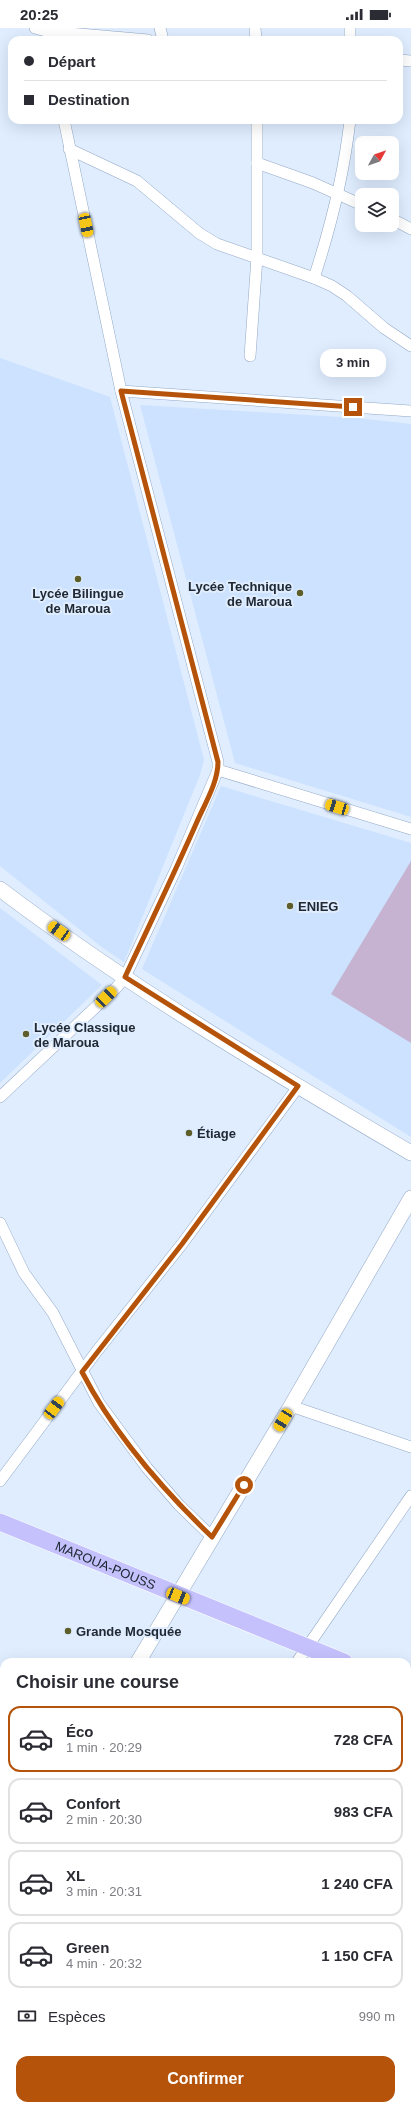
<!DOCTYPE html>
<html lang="fr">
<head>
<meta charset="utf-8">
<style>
	:root { --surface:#fff; --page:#f2f2f3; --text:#2b2b33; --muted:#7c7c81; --line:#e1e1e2; --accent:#b45309 }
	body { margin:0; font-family:Arial,sans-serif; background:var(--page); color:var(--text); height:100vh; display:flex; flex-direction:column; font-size:15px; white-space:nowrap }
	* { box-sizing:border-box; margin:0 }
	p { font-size:13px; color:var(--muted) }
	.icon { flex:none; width:22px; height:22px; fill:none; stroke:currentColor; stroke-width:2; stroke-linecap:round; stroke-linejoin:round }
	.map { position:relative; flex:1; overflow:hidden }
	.details { position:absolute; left:0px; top:1630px; width:411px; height:452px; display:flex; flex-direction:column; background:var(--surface); border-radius:12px 12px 0 0; box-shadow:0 4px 16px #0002 }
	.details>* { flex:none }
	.hud { position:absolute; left:8px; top:8px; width:395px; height:88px; border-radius:12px; box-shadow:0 4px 16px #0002; display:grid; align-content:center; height:88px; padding:0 16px; background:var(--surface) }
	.needle { width:26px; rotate:50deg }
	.controls { position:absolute; left:355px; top:108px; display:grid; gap:8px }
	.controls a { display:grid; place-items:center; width:44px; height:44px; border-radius:8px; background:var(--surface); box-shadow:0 4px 16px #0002; font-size:20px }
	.end { position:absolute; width:18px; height:18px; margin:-9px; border:5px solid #b45309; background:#fff; box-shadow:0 0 0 2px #fff }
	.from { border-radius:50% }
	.bubble { position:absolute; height:28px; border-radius:12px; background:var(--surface); box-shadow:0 4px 16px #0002; font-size:13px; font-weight:600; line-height:28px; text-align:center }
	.car { position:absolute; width:12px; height:24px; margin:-12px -6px; border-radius:5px; box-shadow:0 0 3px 1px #0007; background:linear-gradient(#f5c518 24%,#345 0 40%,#f5c518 0 76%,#345 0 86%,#f5c518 0) }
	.hud b { display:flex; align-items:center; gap:14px; height:38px; font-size:15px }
	.hud b+b { border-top:1px solid var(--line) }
	.hud i { width:10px; height:10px; background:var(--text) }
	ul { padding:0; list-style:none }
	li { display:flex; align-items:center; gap:12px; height:66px; margin:0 8px 6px; padding:0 8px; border:2px solid var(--line); border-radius:12px }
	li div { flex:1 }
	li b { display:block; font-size:15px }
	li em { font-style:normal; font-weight:600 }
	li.on { border-color:var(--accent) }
	li>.icon { width:36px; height:36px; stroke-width:1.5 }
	h2 { padding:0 16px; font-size:18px; line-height:48px }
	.pay { display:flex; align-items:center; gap:10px; height:44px; padding:0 16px; font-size:15px }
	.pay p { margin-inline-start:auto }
	.button { display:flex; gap:8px; margin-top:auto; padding:8px 16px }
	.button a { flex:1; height:46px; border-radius:12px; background:var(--accent); color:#fff; font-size:16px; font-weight:600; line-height:46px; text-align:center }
	.status { display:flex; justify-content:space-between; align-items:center; height:28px; padding:0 20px; background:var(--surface); direction:ltr }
	.status svg { height:11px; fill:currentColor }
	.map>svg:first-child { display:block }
	.built { fill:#cce2ff }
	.green { fill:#c6b3d1 }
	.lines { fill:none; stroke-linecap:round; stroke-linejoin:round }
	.street-casing { stroke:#93a8c5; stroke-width:12 }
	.secondary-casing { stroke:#93a8c5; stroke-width:16 }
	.primary-casing { stroke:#fff; stroke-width:18 }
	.street { stroke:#fff; stroke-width:11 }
	.secondary { stroke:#fff; stroke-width:15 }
	.primary { stroke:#c4c1fd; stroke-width:17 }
	.route { stroke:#b45309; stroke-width:5 }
	.poi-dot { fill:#5e5e2b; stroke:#dfedff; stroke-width:1.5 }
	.labels { text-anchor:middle; stroke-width:4; stroke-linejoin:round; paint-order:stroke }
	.poi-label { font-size:13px; font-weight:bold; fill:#202934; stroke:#dfedff; text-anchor:start }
	.street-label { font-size:13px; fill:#202934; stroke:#dfedff }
</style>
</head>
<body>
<div class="status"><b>20:25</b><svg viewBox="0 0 49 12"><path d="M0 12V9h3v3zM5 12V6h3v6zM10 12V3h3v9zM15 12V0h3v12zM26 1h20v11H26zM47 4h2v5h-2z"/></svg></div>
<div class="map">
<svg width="411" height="2082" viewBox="0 0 411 2082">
	<rect width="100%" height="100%" fill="#dfedff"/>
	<g class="built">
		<polygon points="0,330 110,369 204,732 200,747 124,934 103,920 0,838"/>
		<polygon points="140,377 357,390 411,396 411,789 235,735"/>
		<polygon points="221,758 411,815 411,1109 142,941"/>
		<polygon points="0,880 102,957 0,1055"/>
	</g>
	<g class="green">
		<polygon points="411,833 411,1015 331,966"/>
		<polygon points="0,1705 4,1707 4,1828 0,1835"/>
	</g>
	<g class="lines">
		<g class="street-casing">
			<g id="street">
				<polyline points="35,0 46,3 148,12"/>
				<polyline points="160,0 163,12"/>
				<polyline points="255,0 256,12"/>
				<polyline points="350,0 350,12"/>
				<polyline points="399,32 411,33"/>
				<polyline points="69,121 137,153 199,205 217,216 314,250 332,258 347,268 384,300 411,318"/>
				<polyline points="257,135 313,155 362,177"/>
				<polyline points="392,191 411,201"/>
				<path d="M314,250C331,198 344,146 350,92"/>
				<polyline points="250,328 257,229 257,92"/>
				<polyline points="121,363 411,383"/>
				<polyline points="218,742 411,801"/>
				<polyline points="0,1069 117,959 125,949 176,841 218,742 218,734 121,363 64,92"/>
				<polyline points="0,1195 24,1245 53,1285 99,1375 147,1440 179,1477 212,1509"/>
				<polyline points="291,1378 411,1419"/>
				<polyline points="0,1453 97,1323 182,1216 298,1059"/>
				<polyline points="297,1634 411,1468"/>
				<polyline points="407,1896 411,1887"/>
				<polyline points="0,1921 4,1923"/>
				<polyline points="407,2001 411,2002"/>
				<polyline points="0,2054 4,2055"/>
				<polyline points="55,2078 65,2082"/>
				<polyline points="362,2078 371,2082"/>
				<polyline points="15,2082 18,2078"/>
				<polyline points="319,2082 321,2078"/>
			</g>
		</g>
		<g class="secondary-casing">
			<g id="secondary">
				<path d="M0,861C129,959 271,1043 411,1125"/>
				<polyline points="138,1634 291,1378 411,1170"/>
				<polyline points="0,1858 4,1851"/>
			</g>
		</g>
		<g class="primary-casing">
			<g id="primary">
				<path id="s1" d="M0,1494L344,1634"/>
				<polyline points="407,1659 411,1661"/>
			</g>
		</g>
		<use href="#street" class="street"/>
		<use href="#secondary" class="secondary"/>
		<use href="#primary" class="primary"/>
	</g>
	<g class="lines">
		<path class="route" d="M244,1457L212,1509C161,1460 114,1406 82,1344L182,1216L298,1058L125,949C149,898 173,848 196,796C204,777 218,755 218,734L121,363L353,379"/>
	</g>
	<g class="poi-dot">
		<circle cx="78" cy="551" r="4"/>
		<circle cx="300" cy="565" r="4"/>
		<circle cx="290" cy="878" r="4"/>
		<circle cx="26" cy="1006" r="4"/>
		<circle cx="189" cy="1105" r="4"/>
		<circle cx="68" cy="1603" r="4"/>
	</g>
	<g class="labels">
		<g class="poi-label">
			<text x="292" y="563" text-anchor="end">Lycée Technique<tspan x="292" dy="15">de Maroua</tspan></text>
			<text x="78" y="570" text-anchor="middle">Lycée Bilingue<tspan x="78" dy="15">de Maroua</tspan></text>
			<text x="298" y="883">ENIEG</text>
			<text x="34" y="1004">Lycée Classique<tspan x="34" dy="15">de Maroua</tspan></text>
			<text x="197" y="1110">Étiage</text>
			<text x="76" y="1608">Grande Mosquée</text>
		</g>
		<g class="street-label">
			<text dy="5" stroke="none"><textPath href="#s1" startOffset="114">MAROUA-POUSS</textPath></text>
		</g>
	</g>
</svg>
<div class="controls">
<a><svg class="needle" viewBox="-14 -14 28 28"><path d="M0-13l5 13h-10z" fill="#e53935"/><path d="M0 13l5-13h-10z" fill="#7c7c81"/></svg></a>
<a><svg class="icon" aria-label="layers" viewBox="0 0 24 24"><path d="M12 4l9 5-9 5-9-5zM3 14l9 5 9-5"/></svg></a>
</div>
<i class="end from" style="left:244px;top:1457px"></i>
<i class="end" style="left:353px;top:379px"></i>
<div class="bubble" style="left:320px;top:321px;width:66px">3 min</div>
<i class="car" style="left:86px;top:197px;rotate:168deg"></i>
<i class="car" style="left:337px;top:779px;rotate:287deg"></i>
<i class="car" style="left:59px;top:903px;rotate:305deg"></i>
<i class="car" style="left:106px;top:969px;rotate:46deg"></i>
<i class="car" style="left:54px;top:1380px;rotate:37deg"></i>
<i class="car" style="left:283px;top:1392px;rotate:211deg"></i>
<i class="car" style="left:178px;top:1568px;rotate:112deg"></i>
<div class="hud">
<b><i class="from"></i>Départ</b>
<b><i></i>Destination</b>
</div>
<section class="details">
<h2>Choisir une course</h2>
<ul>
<li class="on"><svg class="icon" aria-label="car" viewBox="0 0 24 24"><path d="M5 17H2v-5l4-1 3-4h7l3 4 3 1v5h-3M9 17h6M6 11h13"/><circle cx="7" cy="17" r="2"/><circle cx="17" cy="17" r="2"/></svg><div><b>Éco</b><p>1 min · 20:29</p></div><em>728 CFA</em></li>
<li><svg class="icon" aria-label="car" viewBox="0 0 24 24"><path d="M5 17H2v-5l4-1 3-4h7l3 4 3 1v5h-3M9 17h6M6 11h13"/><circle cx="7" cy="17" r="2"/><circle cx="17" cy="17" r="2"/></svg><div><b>Confort</b><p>2 min · 20:30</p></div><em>983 CFA</em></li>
<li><svg class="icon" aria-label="car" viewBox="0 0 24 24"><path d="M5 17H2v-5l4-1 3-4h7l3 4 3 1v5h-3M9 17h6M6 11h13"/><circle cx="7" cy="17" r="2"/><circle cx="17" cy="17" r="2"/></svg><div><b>XL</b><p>3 min · 20:31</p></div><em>1 240 CFA</em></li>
<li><svg class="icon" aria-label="car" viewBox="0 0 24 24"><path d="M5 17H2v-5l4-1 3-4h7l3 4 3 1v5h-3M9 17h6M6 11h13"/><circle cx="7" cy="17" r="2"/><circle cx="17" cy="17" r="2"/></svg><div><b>Green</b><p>4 min · 20:32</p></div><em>1 150 CFA</em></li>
</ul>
<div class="pay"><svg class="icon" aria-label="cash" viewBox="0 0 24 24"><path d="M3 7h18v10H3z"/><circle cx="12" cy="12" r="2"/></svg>Espèces<p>990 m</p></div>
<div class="button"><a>Confirmer</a></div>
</section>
</div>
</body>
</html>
